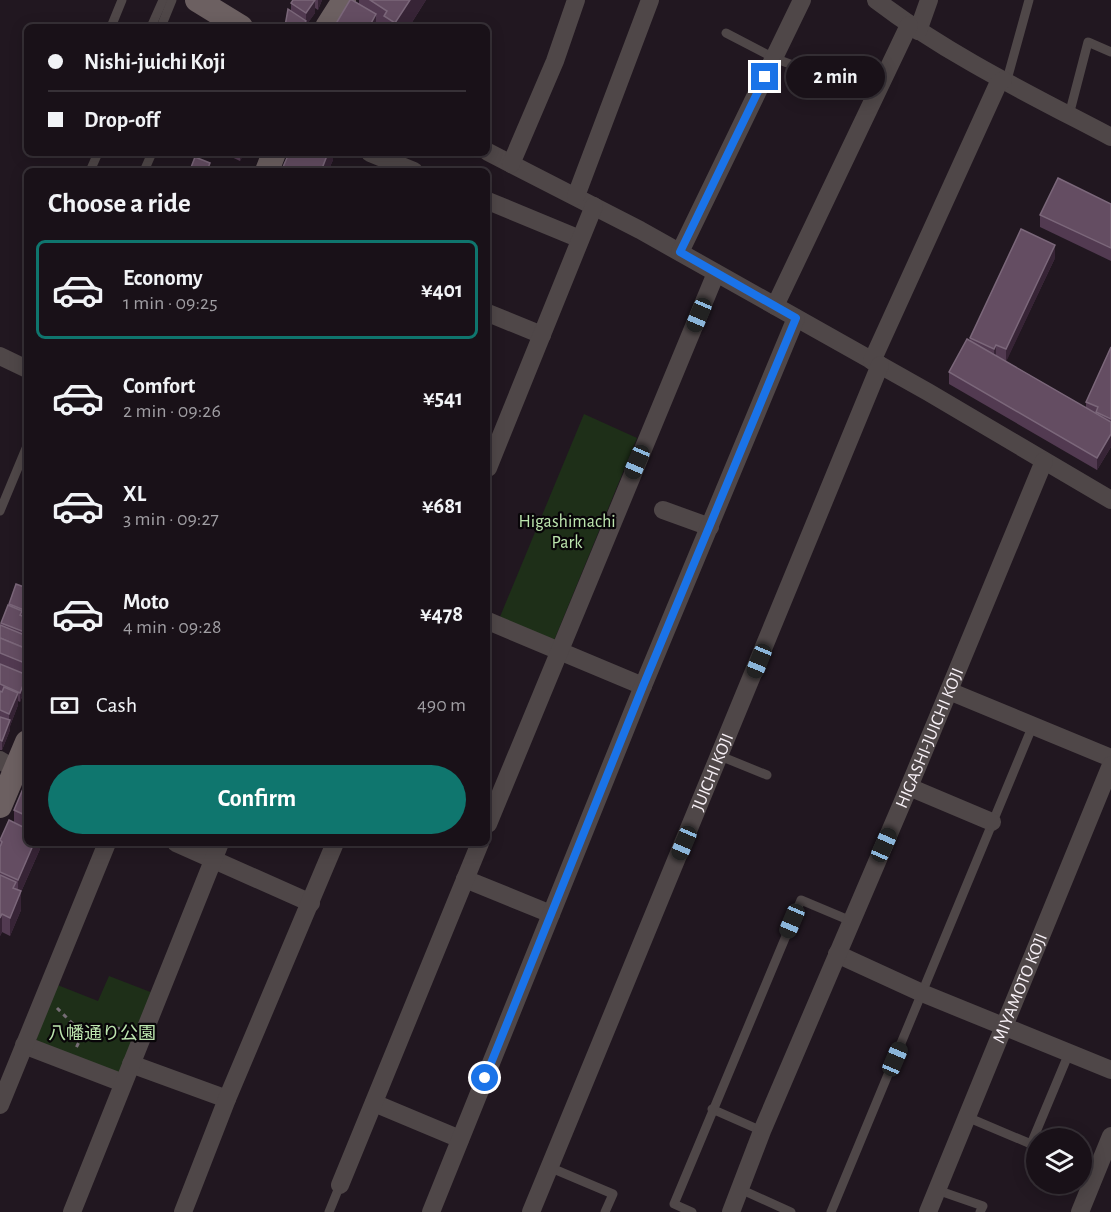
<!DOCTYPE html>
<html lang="en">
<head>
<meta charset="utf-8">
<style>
	:root { --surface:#191118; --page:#261f25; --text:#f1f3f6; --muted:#9f9da2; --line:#373137; --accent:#0f766e }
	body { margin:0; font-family:"Alegreya Sans","Noto Sans JP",sans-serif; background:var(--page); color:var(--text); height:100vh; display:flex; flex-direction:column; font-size:22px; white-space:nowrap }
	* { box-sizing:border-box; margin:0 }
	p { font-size:20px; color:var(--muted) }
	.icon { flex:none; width:33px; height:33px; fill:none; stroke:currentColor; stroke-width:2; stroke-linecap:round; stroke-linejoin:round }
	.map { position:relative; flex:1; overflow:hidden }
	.details { position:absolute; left:24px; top:168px; width:466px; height:678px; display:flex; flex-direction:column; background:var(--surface); border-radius:9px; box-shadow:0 3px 15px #0003,0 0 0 2px var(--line) }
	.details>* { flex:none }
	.banner { position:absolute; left:24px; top:24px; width:466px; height:132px; border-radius:9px; box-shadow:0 3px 15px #0003,0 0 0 2px var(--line); display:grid; align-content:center; height:132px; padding:0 24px; background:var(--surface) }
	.tools { position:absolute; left:1026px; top:1128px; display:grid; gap:12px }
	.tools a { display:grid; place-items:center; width:66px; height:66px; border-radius:50%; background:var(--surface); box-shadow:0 3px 15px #0003,0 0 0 2px var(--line); font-size:30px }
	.end { position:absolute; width:27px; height:27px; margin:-14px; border:8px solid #1a73e8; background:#fff; box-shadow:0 0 0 3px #fff }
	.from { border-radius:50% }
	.bubble { position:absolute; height:42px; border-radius:21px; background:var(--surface); box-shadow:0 3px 15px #0003,0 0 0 2px var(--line); font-size:20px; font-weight:700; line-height:42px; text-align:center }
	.car { position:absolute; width:18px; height:36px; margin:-18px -9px; border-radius:8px; box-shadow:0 0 4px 2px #0007; background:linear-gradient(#222 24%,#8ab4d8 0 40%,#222 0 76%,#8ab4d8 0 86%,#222 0) }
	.banner b { display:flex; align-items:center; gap:21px; height:57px; font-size:22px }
	.banner b+b { border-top:2px solid var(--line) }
	.banner i { width:15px; height:15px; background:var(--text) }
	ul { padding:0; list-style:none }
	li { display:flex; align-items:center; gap:18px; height:99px; margin:0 12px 9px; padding:0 12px; border:3px solid transparent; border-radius:9px }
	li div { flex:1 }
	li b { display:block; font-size:22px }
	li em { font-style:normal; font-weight:700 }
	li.on { border-color:var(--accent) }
	li>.icon { width:54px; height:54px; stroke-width:1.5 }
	h2 { padding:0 24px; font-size:27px; line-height:72px }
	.pay { display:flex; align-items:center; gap:15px; height:66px; padding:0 24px; font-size:22px }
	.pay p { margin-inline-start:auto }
	.button { display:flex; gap:12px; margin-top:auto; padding:12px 24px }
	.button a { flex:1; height:69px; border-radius:36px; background:var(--accent); color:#fff; font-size:24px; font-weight:700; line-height:69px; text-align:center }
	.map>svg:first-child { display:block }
	.green { fill:#1e2f18 }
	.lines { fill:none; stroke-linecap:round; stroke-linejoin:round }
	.path { stroke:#766d75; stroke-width:3; stroke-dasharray:4.5 4.5; stroke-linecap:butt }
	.lane { stroke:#4f4748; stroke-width:9 }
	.street { stroke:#4f4748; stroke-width:18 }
	.secondary { stroke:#6c6061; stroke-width:24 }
	.wall { fill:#523a51 }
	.shaded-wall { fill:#372436 }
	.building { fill:#644d62; stroke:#7b677a; stroke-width:1.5 }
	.route { stroke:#1a73e8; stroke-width:8 }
	.labels { text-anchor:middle; stroke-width:4.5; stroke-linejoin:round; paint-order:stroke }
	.park-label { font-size:18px; fill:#bce5ae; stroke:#080508 }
	.street-label { font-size:18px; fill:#f8f1f7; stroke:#080508 }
</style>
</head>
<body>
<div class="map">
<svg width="1111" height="1212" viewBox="0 0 1111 1212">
	<rect width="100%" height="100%" fill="#211720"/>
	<g class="green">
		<polygon points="584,414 637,438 551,648 497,624"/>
		<polygon points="109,976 153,993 119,1073 39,1044 34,1035 55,984 98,1001"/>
	</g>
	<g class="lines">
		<g class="path">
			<polyline points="57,1008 79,1030 81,1038 76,1048"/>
			<polyline points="81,1038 107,1029 124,1028 130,1024"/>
		</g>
		<g class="lane">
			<polyline points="111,27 122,0"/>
			<polyline points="151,27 163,0"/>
			<polyline points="161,27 172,0"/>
			<polyline points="726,33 774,58 806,70"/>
			<polyline points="1003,80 1008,76 1029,0"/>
			<polyline points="1069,115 1088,42 1111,52"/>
			<polyline points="90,171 98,153"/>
			<polyline points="144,171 152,153"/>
			<polyline points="0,511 27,446"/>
			<polyline points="720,756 767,775"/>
			<polyline points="712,1109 762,1131"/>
			<polyline points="967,1117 1031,1144 1069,1053"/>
			<polyline points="549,1167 613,1194 605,1212"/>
			<polyline points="740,1189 791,1212"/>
			<polyline points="937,1190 983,1206 980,1212"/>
			<polyline points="329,1212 340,1185"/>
			<polyline points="692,1212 674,1204 801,900 851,921"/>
			<polyline points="831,1212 1033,725"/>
		</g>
		<g class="street">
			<path d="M876,0C948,55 1031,95 1111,137"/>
			<polyline points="918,31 929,0"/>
			<polyline points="488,152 640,230 928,392 1111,500"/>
			<polyline points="370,153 414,171"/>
			<polyline points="511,164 555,61 576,0"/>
			<polyline points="576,196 650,0"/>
			<polyline points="488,201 580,239"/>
			<polyline points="680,252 802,0"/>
			<polyline points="775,306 909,25"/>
			<polyline points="488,313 542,335"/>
			<polyline points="0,356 27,369"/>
			<polyline points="872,361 998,84 1003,80"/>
			<polyline points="488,468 594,206"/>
			<polyline points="663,510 710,527"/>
			<polyline points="488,621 643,686"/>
			<polyline points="949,691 1111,758"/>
			<polyline points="0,760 27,777"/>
			<polyline points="909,787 992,822"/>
			<polyline points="488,824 716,273"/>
			<polyline points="176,843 311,903"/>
			<polyline points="465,879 551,914"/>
			<polyline points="837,954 922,993 1111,1070"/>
			<polyline points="24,1045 123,1083"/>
			<polyline points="131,1064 227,1099"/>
			<polyline points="374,1103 460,1139"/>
			<polyline points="0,1105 107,843"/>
			<polyline points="340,1185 480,843"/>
			<polyline points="72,1212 220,843"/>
			<polyline points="183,1212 227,1099 335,843"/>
			<polyline points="431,1212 643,686 796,318"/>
			<path id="s1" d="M531,1212L880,365"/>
			<path id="s2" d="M731,1212L762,1131L909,787L1044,461"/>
			<path id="s3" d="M928,1212L1111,765"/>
			<polyline points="1080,1212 1111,1136"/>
		</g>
		<g class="secondary">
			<polyline points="197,0 241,27"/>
			<polyline points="327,27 344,0"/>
			<polyline points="267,171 274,153"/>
			<polyline points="0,806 27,742"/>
		</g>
	</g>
	<g class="wall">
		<polygon points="293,0 322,0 318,10 315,8 315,13 306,25 306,27 285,27 288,9 291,11 291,3"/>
		<polygon points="359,0 426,0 409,27 334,27 359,4"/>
		<polygon points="223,153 244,153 240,161"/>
		<polygon points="333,153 333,160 328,171 283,171 283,167"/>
		<polygon points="1111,204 1111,261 1040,227 1040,215"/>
		<polygon points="1055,258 1006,361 1086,408 1086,402 1111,347 1111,447 1097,470 949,384 949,372 970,341 970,338"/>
		<polygon points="27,588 24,616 22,615 22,616 27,618 27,684 20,702 18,701 18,705 10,726 10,730 2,750 0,750 0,625 9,604"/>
		<polygon points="27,779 27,843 40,843 40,849 21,892 21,910 10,936 2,932 0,936 0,840 14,822 14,810"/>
	</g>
	<g class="shaded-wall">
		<polygon points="315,0 315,13 306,26 306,13"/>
		<polygon points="318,0 322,0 318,10"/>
		<polygon points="410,0 426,0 409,27 395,27 395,23"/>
		<polygon points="376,14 376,27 369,27"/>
		<polygon points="241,153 244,153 240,161 240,155"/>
		<polygon points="327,153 333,153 333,160 328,171 321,171"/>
		<polygon points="1055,245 1055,258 1006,362 1006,349"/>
		<polygon points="996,345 996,357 994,362 994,349"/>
		<polygon points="1111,434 1111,447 1097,470 1097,458"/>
		<polygon points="27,603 27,610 24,616 24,610"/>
		<polygon points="27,675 27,684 20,702 20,693"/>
		<polygon points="18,693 18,705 10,726 10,730 2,750 2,741 9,721 9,714"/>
		<polygon points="34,843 40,843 40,849 21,892 21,910 10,936 10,918 18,898 18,880"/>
		<polygon points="2,914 2,932 0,936 0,918"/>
	</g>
	<g class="building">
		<polygon points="293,0 315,0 306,13 291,3"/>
		<polygon points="350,0 352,0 376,14 369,27 334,27"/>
		<polygon points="370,0 410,0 395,23 384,16 387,11"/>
		<polygon points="288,9 306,21 302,27 287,27 285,26"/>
		<polygon points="289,153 328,153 321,171 317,170 316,171 294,171 283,167"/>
		<polygon points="195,157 210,163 207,171 190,170"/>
		<polygon points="1058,178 1111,204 1111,248 1040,215"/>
		<polygon points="1021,229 1055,245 1006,349 996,345 994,349 970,338"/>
		<polygon points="967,339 1111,422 1111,434 1097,458 949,372"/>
		<polygon points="1111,347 1111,419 1096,412 1098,407 1086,402"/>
		<polygon points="16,584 27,588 27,603 24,610 9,604"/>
		<polygon points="8,605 22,611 20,615 27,618 27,633 1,623"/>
		<polygon points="0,625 27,636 27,649 0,638"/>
		<polygon points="0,638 27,649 27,664 0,653"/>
		<polygon points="0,664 27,675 20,693 0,684"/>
		<polygon points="4,687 18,693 9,714 0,710 0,691 2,692"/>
		<polygon points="0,717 10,720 2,741 0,740"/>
		<polygon points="27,779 27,816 14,810"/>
		<polygon points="9,820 23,827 25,824 27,825 27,843 34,843 18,880 0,872 0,847 2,842 0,840"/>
		<polygon points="0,875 16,882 13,888 21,891 10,918 2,914 0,918"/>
	</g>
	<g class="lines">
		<polyline class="route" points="485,1078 643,686 796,318 680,252 765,77"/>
	</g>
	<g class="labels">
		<g class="park-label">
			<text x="567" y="527">Higashimachi<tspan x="567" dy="21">Park</tspan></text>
			<text x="102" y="1039">八幡通り公園</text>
		</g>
		<g class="street-label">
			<text dy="6" stroke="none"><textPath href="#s2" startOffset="514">HIGASHI-JUICHI KOJI</textPath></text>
			<text dy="6" stroke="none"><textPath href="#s1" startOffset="476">JUICHI KOJI</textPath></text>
			<text dy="6" stroke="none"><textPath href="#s3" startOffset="242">MIYAMOTO KOJI</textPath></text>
		</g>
	</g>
</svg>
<div class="tools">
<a><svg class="icon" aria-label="layers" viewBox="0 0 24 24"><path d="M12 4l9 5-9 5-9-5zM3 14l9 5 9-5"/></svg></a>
</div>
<i class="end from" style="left:485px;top:1078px"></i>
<i class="end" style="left:765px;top:77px"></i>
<div class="bubble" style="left:786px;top:56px;width:99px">2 min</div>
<i class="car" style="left:699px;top:315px;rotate:203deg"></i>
<i class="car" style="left:637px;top:462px;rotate:203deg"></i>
<i class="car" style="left:759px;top:661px;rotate:202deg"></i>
<i class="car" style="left:684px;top:843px;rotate:203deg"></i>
<i class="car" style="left:884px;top:845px;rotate:24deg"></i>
<i class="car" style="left:792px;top:921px;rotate:203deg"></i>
<i class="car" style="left:895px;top:1059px;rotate:23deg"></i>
<div class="banner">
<b><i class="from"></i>Nishi-juichi Koji</b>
<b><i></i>Drop-off</b>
</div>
<section class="details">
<h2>Choose a ride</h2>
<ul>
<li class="on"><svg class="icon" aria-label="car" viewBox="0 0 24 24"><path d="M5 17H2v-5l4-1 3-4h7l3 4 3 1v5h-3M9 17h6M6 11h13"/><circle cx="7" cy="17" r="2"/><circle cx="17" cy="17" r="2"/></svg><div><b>Economy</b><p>1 min · 09:25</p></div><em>¥401</em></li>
<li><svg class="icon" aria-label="car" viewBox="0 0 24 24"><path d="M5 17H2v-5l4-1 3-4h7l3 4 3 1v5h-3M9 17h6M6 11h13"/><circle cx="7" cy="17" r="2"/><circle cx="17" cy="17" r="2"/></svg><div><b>Comfort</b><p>2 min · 09:26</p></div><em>¥541</em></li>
<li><svg class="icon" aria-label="car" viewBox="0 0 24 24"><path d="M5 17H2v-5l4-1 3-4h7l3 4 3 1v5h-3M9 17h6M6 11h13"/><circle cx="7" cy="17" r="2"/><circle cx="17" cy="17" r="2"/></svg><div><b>XL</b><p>3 min · 09:27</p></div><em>¥681</em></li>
<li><svg class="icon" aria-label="car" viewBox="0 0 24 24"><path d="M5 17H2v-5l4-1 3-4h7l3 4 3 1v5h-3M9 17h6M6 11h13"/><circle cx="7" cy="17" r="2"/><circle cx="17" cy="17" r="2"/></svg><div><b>Moto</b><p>4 min · 09:28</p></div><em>¥478</em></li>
</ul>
<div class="pay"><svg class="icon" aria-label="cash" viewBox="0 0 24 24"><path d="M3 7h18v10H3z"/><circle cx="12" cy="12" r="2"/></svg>Cash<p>490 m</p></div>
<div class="button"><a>Confirm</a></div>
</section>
</div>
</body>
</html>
